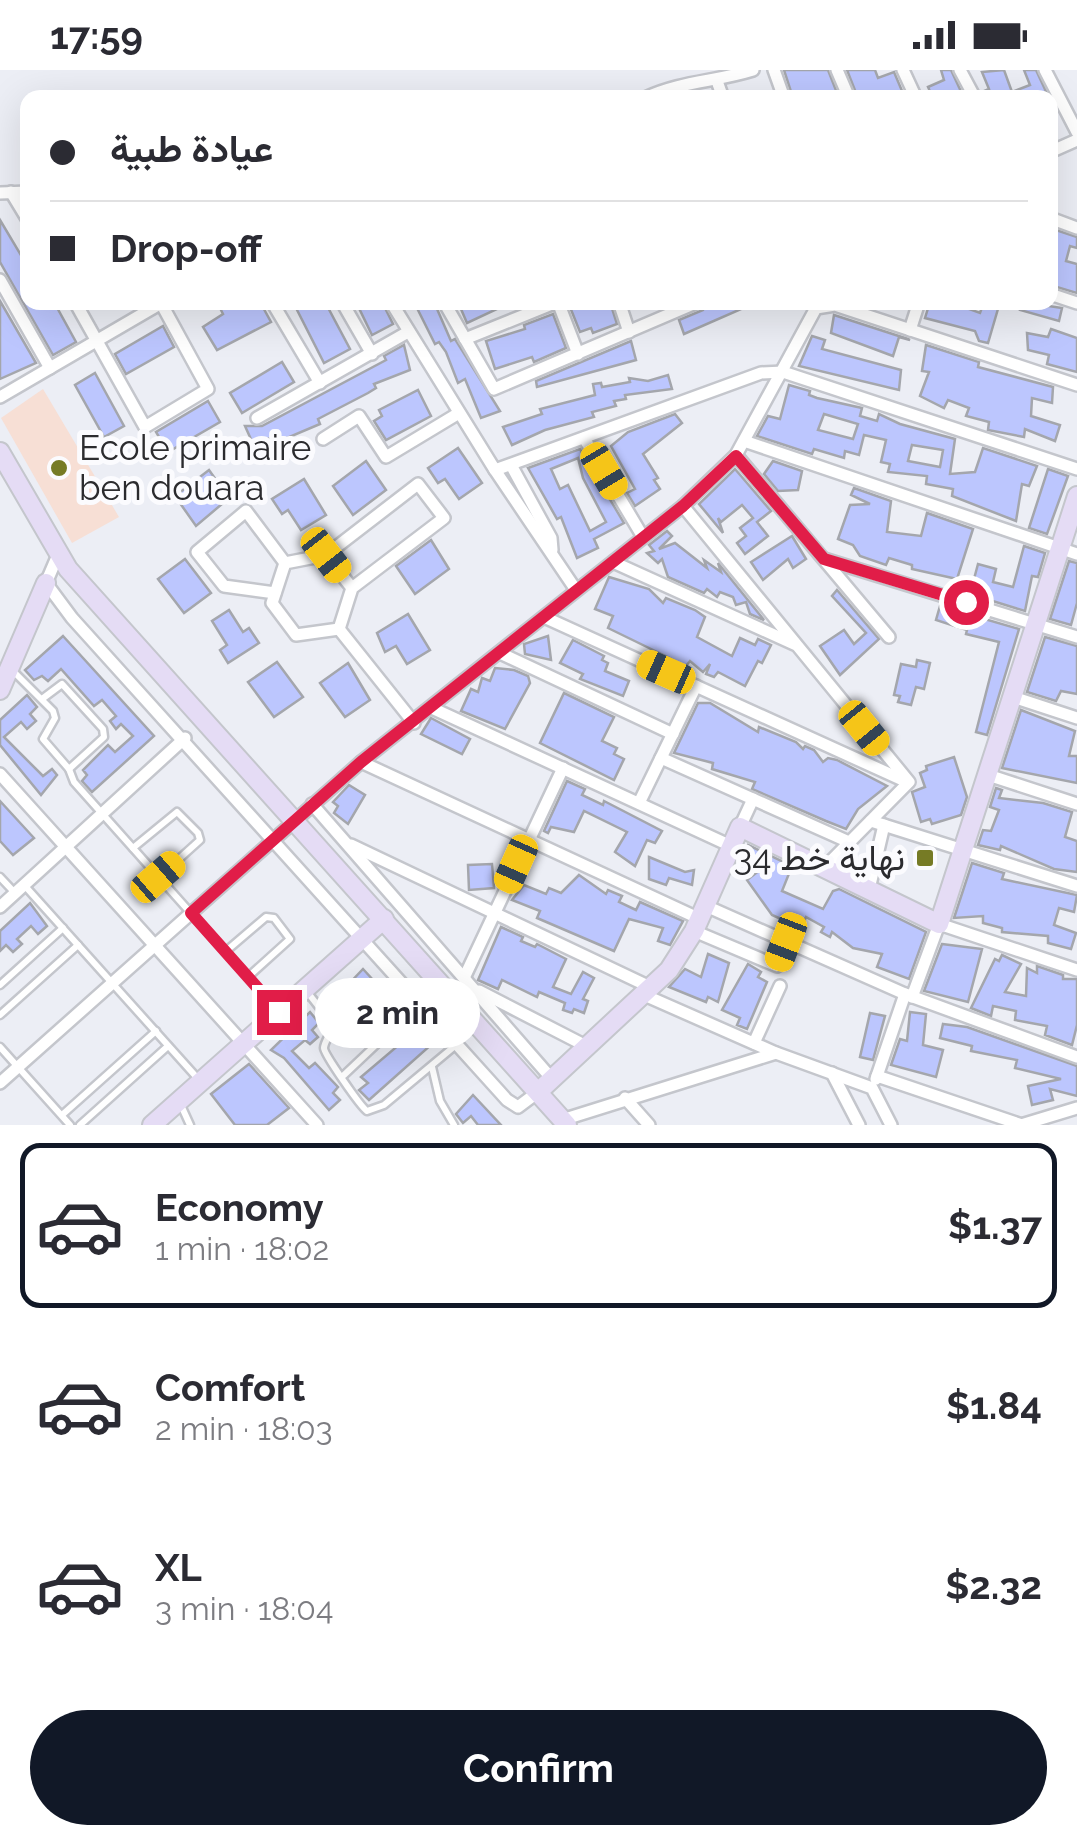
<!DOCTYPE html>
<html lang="en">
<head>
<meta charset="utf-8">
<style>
	:root { --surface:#fff; --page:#f7f7f7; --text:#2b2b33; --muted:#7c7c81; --line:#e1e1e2; --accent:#111827 }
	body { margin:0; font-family:Raleway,Vazirmatn,sans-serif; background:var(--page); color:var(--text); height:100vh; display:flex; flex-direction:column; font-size:38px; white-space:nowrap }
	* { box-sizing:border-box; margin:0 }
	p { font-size:32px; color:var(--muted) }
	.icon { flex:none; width:55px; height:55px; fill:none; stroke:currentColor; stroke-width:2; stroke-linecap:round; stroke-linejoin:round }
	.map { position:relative; height:1055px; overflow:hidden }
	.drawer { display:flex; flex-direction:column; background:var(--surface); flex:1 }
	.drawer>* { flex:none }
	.banner { position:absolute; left:20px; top:20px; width:1038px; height:220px; border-radius:20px; box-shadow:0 10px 40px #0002; display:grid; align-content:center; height:220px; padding:0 30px; background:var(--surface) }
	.end { position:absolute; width:45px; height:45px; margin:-22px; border:12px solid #e11d48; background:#fff; box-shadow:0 0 0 5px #fff }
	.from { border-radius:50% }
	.bubble { position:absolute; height:70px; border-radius:35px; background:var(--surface); box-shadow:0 10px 40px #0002; font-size:32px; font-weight:700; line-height:70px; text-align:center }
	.car { position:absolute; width:30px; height:60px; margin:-30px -15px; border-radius:12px; box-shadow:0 0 8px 2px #0007; background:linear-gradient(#f5c518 24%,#345 0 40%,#f5c518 0 76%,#345 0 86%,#f5c518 0) }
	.banner b { display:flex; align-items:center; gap:35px; height:95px; font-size:38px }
	.banner b+b { border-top:2px solid var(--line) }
	.banner i { width:25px; height:25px; background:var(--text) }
	ul { padding:18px 0 0; list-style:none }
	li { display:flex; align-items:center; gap:30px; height:165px; margin:0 20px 15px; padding:0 10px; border:5px solid transparent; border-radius:20px }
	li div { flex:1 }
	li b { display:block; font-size:38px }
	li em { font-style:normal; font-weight:700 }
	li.on { border-color:var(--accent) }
	li>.icon { width:90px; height:90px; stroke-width:1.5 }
	.button { display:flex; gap:20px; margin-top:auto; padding:20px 30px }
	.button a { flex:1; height:115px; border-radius:60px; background:var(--accent); color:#fff; font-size:40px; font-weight:700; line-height:115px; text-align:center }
	.status { display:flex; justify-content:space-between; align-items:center; height:70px; padding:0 50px; background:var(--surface); direction:ltr }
	.status svg { height:28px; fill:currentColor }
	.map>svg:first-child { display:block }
	.education { fill:#f7dfd5 }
	.building { fill:#bcc6fe; stroke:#a4a6ac; stroke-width:2.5; fill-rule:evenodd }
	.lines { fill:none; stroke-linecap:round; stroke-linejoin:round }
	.lane-casing { stroke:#c4c6cc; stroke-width:11 }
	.street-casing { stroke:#c4c6cc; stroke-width:16 }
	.secondary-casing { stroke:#c4c6cc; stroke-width:22 }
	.lane { stroke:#fff; stroke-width:6 }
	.street { stroke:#fff; stroke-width:11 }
	.secondary { stroke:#e5dcf5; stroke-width:18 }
	.route { stroke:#e11d48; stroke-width:12 }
	.poi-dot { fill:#767b25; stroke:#fbfbfe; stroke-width:4 }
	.labels { text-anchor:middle; stroke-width:10; stroke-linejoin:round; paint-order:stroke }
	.poi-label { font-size:35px; fill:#2b2b2e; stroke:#fbfbfe; text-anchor:start }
</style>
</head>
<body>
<div class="status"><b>17:59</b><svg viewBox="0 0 49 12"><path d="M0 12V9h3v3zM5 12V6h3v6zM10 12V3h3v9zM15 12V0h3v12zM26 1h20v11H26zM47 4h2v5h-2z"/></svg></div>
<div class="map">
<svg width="1077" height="1055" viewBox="0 0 1077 1055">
	<rect width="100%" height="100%" fill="#eceef5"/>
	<polygon class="education" points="43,319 119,447 72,473 1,348"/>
	<g class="building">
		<polygon points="784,0 828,0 839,28 793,28"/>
		<polygon points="847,0 875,0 878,8 894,2 905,28 858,28"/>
		<polygon points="941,0 951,0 964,28 933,28 928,17 944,10"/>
		<polygon points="1004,0 1012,22 1030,15 1024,0 1036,0 1049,28 984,28 982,22 989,19 982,2"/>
		<polygon points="0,150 28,197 28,232 55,234 76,272 53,285 0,192"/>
		<polygon points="1050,158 1077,167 1077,178 1070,176 1066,191 1077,194 1077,223 1050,215"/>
		<polygon points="0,231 36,293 0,309"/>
		<polygon points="217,232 260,232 271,252 217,280 203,257 223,244"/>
		<polygon points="293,232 325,232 350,279 324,293"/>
		<polygon points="356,232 382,232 393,254 372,265"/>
		<polygon points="414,232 434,232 451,271 455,269 500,341 481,348 465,309 458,313 446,282 439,272 435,274"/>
		<polygon points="458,232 512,232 467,253"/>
		<polygon points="568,232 610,232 617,254 593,263 591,258 580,262"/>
		<polygon points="707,232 755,232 755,233 684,264 679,250 703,240"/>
		<polygon points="930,232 950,232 980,243 984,232 1000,232 988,273 979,271 975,261 925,248"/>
		<polygon points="1022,232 1062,238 1059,251 1020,240"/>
		<polygon points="553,244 566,278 534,292 532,287 495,299 486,271 525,259 524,255"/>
		<polygon points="834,245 908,269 910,270 899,267 893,286 831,263"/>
		<polygon points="163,256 174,277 126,304 115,284"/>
		<polygon points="1051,259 1077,268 1077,302 1047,294 1049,285 1028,280 1027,263 1048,267"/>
		<polygon points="812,266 825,270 822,279 901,300 899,320 799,296"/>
		<polygon points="631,271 636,290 537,317 536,311"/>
		<polygon points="404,275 410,300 374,314 376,318 368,323 318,349 320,354 273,374 270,368 254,376 245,356 262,356 386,290 384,286"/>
		<polygon points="926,275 979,292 978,297 1053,317 1052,333 1032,328 1031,346 1060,355 1055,371 1025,359 1024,367 988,360 989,352 966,346 969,338 948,330 944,338 920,326 929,302 922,301"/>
		<polygon points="282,292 294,312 242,343 230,323"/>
		<polygon points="95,303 124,356 104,367 75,315"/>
		<polygon points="668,305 672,319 625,325 626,329 614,331 616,336 592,342 594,347 545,360 512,375 503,357 542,344 540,339 595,325 593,314 601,313 602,317 630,312 629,308 648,311"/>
		<path d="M789,315L810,321L809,325L817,328L862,338L860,346L877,351L879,344L900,354L955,369L950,404L975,402L983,378L1037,396L1029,416L1022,414L1016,451L952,426L953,419L926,414L927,406L888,402L890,394L881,392L886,370L864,365L859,385L845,381L844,388L814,379L812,384L757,366L768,346L780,349ZM824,344L858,354L853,369L818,360ZM912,375L943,380L940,397L908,391Z"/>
		<polygon points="418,320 431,346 386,370 374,351 382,346 379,340"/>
		<polygon points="208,331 220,352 168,382 156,362"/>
		<polygon points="675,344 682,353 643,384 658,408 654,410 660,419 635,436 627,423 635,419 611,376 628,362"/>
		<polygon points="458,378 482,413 459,429 445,409 438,413 428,398"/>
		<path d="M580,379L624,453L594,469L598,478L577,488L561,447L557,449L528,398ZM578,388L583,408L606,452L590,461L568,415L560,419L551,399Z"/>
		<polygon points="366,391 386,420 353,445 333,416"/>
		<polygon points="773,391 802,401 798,420 778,421 764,404"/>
		<polygon points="735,399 771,441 757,452 768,466 745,484 737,473 746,466 740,458 753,448 742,435 721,452 718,448 723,463 699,434"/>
		<polygon points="1048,399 1068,406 1047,464 1029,458"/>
		<polygon points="209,400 229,428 196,456 175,426"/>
		<polygon points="304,409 326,445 301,460 288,440 282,444 272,429"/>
		<polygon points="854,418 891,431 887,462 921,466 927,443 973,459 957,509 912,499 912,495 889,488 886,495 860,486 853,475 838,469 850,435 870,434 851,425"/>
		<polygon points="667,461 672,466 659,479 675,473 707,498 704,490 721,502 718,493 764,550 750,544 746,532 736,535 733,527 720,522 717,527 707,519 704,523 668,507 662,489 658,493 647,483 654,481 649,475"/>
		<polygon points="792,466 806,489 793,498 788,489 763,510 751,492"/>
		<polygon points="431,470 449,499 415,524 396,496"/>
		<polygon points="1024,476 1045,483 1038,507 1032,506 1025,541 970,524 978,494 996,499 993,512 1013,517"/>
		<polygon points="185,489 211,523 184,543 158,509"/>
		<polygon points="1069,491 1077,493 1077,533 1071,555 1050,549"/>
		<polygon points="609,507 649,519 663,533 666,528 695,540 705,547 697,567 732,586 740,568 755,575 758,569 771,575 762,593 758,591 745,616 718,602 714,607 706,604 710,594 703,602 690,591 686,596 608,558 613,546 595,539"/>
		<polygon points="837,520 879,569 840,605 820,576 844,560 854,574 866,563 832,526"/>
		<polygon points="940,536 1019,559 987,665 976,662 999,572 966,564 967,560 936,550"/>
		<polygon points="229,540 243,562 249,558 259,573 228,593 220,580 227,575 212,551"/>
		<polygon points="408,544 430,580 407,594 396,576 385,582 377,563"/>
		<polygon points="63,566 154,666 92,722 82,711 87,705 83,700 108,675 115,682 133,666 121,654 116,659 110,651 116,646 102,630 94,636 61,599 48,611 42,606 34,610 25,600"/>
		<polygon points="548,566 551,590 525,584 524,574"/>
		<polygon points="1045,567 1077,576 1077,624 1061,621 1056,631 1027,622"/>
		<polygon points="573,570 604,586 602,590 608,593 605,601 629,611 623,626 580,609 583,604 560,593"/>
		<polygon points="917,590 930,593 924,619 916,617 911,635 898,632 900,626 894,625 901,594 916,597"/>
		<polygon points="277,592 303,627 274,647 248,612"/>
		<polygon points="348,593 370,630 345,647 320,613"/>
		<polygon points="495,598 514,600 528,606 530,613 505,659 461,641 471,619 478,622 482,608 490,611"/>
		<polygon points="564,623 614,647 602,671 617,678 614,684 624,689 614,710 540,673"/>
		<polygon points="27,625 37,637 30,644 36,651 27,659 21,652 4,667 43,706 52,699 57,705 41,725 0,675 0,650"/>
		<polygon points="698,633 710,633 758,662 759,657 796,672 803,679 805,676 814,680 823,692 828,688 837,690 887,716 858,739 846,759 826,751 752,719 755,712 712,699 713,693 674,683"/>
		<polygon points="1021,640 1075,661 1069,686 1077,686 1077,713 1002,698"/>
		<polygon points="431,648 470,669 462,684 421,664"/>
		<polygon points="954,687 967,727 961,745 932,754 930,749 921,752 912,722 925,717 920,703 927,700 926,696"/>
		<polygon points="567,711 585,719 582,725 603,735 604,731 662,761 655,773 647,770 635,796 615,782 627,762 584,741 574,762 551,757 548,763 544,761"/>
		<polygon points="349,715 365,725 348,754 334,743 338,736 333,732"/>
		<polygon points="996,718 1002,720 999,728 1043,733 1072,742 1065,767 1077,771 1077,802 1054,799 1001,776 1000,780 978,775 983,760 991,761 999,740 990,737"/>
		<polygon points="0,731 34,768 13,785 0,771"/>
		<polygon points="748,775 792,796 782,821 823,839 833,821 839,819 926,862 909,909 877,897 882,884 853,878 832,862 830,867 821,862 824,857 806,847 801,858 772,845 747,810 769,793 744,783"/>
		<polygon points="649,787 685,802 694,800 692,815 669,808 666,815 649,809"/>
		<polygon points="972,793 1004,803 1002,809 1077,825 1074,842 1059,838 1054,855 1076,863 1071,879 1048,873 1048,866 1002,862 1002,858 983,853 983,846 954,848"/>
		<polygon points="492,794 494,818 469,820 468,795"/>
		<polygon points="579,805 606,824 608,820 622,826 619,832 636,840 640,832 683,851 670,875 658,871 663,858 629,849 614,881 537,848 540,841 512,830 524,815 546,824 549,818 561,823"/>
		<polygon points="30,833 47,856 38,864 31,856 17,869 22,874 13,882 6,875 0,881 0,861"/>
		<polygon points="501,857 523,867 521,871 535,877 537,874 566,889 553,917 571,924 583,902 594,908 583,929 588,931 584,943 574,939 572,943 563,940 565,933 539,922 537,927 502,910 498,919 478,910"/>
		<polygon points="942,874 982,879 968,932 924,921"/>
		<polygon points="708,884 729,893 718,932 708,927 706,932 669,917 685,899 701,907"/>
		<polygon points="1002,885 1021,894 1005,922 1026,926 1027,898 1037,903 1037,896 1063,905 1063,909 1077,909 1077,955 1072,975 1045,965 1047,956 1015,950 1016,941 993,936 991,946 971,938 995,889 999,891"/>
		<polygon points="748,894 761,902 758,907 767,912 747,959 737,955 740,948 722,940"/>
		<polygon points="363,899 432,974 369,1030 359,1020 368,1013 361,1007 400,974 387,960 395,954 380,938 373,944 345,918"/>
		<polygon points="310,942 319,953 312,960 318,967 310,974 305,970 292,981 309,998 315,993 338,1017 333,1023 340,1030 329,1040 284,988 271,980"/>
		<polygon points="910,942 926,944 923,975 943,980 936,1007 891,995 900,969 907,971"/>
		<polygon points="870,943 885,946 873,990 860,987"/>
		<polygon points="943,954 967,957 1077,996 1077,1026 1050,1019 1053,1030 1032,1035 1028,1016 1061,1009 1015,998 1017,990 971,981 972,976 940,968"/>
		<polygon points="249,994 289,1038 267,1055 235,1055 211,1024"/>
		<polygon points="473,1025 501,1055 478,1055 471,1046 463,1053 456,1044"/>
	</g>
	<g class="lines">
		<g class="lane-casing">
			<g id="lane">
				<polyline points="11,599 53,641 55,648 43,669 69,699 74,712 278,941"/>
				<polyline points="42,629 62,614 103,659 104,667 69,699"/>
				<polyline points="133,778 177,742 198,763 200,770 159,807"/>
				<polyline points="0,807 15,823"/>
				<polyline points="25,816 200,1011"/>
				<polyline points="225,882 266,847 274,848 290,869 248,907"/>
				<polyline points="0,915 63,858"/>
				<path d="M305,919L333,955C332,962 324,972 324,978C324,984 360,1036 367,1041L384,1035L456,975"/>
				<polyline points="0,945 78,875"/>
				<polyline points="330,949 351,939 381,970 344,1005"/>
				<polyline points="0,977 70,1055"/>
				<polyline points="432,997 440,1031 454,1055"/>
				<polyline points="180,1033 190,1055"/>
				<polyline points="62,1045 156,961"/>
				<polyline points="80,1055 168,976"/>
			</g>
		</g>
		<g class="street-casing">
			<g id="street">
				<polyline points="774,0 784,28"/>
				<polyline points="837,0 849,28"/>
				<polyline points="903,0 916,28"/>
				<polyline points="960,0 975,28"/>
				<polyline points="1045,0 1077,62"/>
				<polyline points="717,11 723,28"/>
				<path d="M645,28C682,11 714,12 753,0"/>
				<polyline points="1050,82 1077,70"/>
				<polyline points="11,122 28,150"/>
				<polyline points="0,123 28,122"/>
				<polyline points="1050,148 1077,158"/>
				<polyline points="0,210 50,298"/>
				<polyline points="1050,224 1077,233"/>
				<polyline points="75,232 145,357 208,319 161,233"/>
				<polyline points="272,232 320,313"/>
				<polyline points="342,232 372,284"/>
				<polyline points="391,232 495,400 576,520"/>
				<polyline points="444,232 494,319 698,232"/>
				<polyline points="558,232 578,284"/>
				<polyline points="619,232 629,262"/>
				<polyline points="910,260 919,232"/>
				<polyline points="465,269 557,232"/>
				<polyline points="0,327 163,232"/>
				<polyline points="257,348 408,262"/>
				<polyline points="584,368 643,467"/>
				<polyline points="323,369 359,346 386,387 459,343"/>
				<polyline points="744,371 1077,484"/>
				<polyline points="736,385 889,567"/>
				<polyline points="511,395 551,468 552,480"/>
				<polyline points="495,400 761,303 783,302 1077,399"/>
				<polyline points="683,436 909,712 824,798"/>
				<polyline points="58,485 46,513 72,548 507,1030 518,1037 538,1022"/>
				<polyline points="326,485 418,414 444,448 352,518 339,559 296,565 272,533 285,493 326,485 352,518"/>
				<polyline points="824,489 1077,567"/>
				<polyline points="613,492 794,574"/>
				<polyline points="275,523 224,516 197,482 246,441 285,493"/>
				<polyline points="544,547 905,711"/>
				<polyline points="339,559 414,653"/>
				<polyline points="500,583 673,664"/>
				<polyline points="1013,627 1077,648"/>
				<polyline points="434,639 731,776"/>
				<polyline points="661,688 849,772"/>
				<polyline points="361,692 700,849"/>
				<polyline points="0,704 317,1055"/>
				<polyline points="988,705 1077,734"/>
				<polyline points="639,733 696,616"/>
				<polyline points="312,734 552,1009"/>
				<polyline points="871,751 1077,816"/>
				<polyline points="740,757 753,729"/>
				<polyline points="351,775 650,917"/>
				<polyline points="869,819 884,755"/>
				<polyline points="706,836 905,924 1077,987"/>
				<polyline points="0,837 185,668"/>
				<polyline points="694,861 777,896 786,871"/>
				<polyline points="464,908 563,698"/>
				<polyline points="479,921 586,976"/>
				<polyline points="642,924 776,983 872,1018 891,1055"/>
				<polyline points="912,927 939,854 1077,900"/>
				<polyline points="754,973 780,916"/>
				<polyline points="832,1003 859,1055"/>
				<polyline points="877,1006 1022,1055"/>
				<polyline points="876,1009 905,924"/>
				<polyline points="0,1013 361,692 683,436 736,385 816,238 835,235 1077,315"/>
				<polyline points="625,1028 649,1055"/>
				<polyline points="562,1050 776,983"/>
				<polyline points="1021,1055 1077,1038"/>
			</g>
		</g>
		<g class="secondary-casing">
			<g id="secondary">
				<polyline points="0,382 68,499 567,1055"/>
				<polyline points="0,620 46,513"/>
				<polyline points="538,1022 669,900 694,861 740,757 939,854 1077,426"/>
				<polyline points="152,1055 384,849"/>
			</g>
		</g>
		<use href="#lane" class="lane"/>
		<use href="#street" class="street"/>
		<use href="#secondary" class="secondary"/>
	</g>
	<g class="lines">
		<polyline class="route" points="279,942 191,843 361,692 683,436 736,386 824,489 966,532"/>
	</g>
	<g class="poi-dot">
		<circle cx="59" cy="398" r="10"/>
		<rect x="915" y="778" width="20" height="20" rx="5"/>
	</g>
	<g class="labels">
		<g class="poi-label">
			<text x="79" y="390">Ecole primaire<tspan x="79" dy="40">ben douara</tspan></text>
			<text x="905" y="800" text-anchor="end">نهاية خط 34</text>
		</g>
	</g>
</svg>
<i class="end from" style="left:966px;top:532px"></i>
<i class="end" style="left:279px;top:942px"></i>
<div class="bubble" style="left:315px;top:908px;width:165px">2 min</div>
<i class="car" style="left:604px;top:401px;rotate:149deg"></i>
<i class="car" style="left:326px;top:485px;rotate:142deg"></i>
<i class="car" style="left:666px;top:602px;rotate:294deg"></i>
<i class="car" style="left:864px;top:658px;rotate:141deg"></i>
<i class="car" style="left:516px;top:794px;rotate:204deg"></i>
<i class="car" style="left:158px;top:807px;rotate:49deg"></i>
<i class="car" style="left:786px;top:872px;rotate:201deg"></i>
<div class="banner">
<b><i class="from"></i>عيادة طبية</b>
<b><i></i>Drop-off</b>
</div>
</div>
<section class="drawer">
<ul>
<li class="on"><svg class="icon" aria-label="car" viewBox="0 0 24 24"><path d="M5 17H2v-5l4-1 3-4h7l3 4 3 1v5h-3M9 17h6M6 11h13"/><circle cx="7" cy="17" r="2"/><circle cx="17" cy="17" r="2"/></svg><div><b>Economy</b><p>1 min · 18:02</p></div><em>$1.37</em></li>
<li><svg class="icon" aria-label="car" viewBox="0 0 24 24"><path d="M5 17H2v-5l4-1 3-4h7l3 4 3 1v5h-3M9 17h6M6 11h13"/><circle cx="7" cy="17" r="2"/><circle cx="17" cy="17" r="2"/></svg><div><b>Comfort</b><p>2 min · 18:03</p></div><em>$1.84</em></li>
<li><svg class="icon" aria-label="car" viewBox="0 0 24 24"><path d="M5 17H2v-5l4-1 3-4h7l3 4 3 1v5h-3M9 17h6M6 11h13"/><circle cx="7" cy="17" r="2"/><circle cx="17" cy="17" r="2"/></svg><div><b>XL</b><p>3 min · 18:04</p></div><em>$2.32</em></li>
</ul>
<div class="button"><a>Confirm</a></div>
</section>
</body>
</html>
